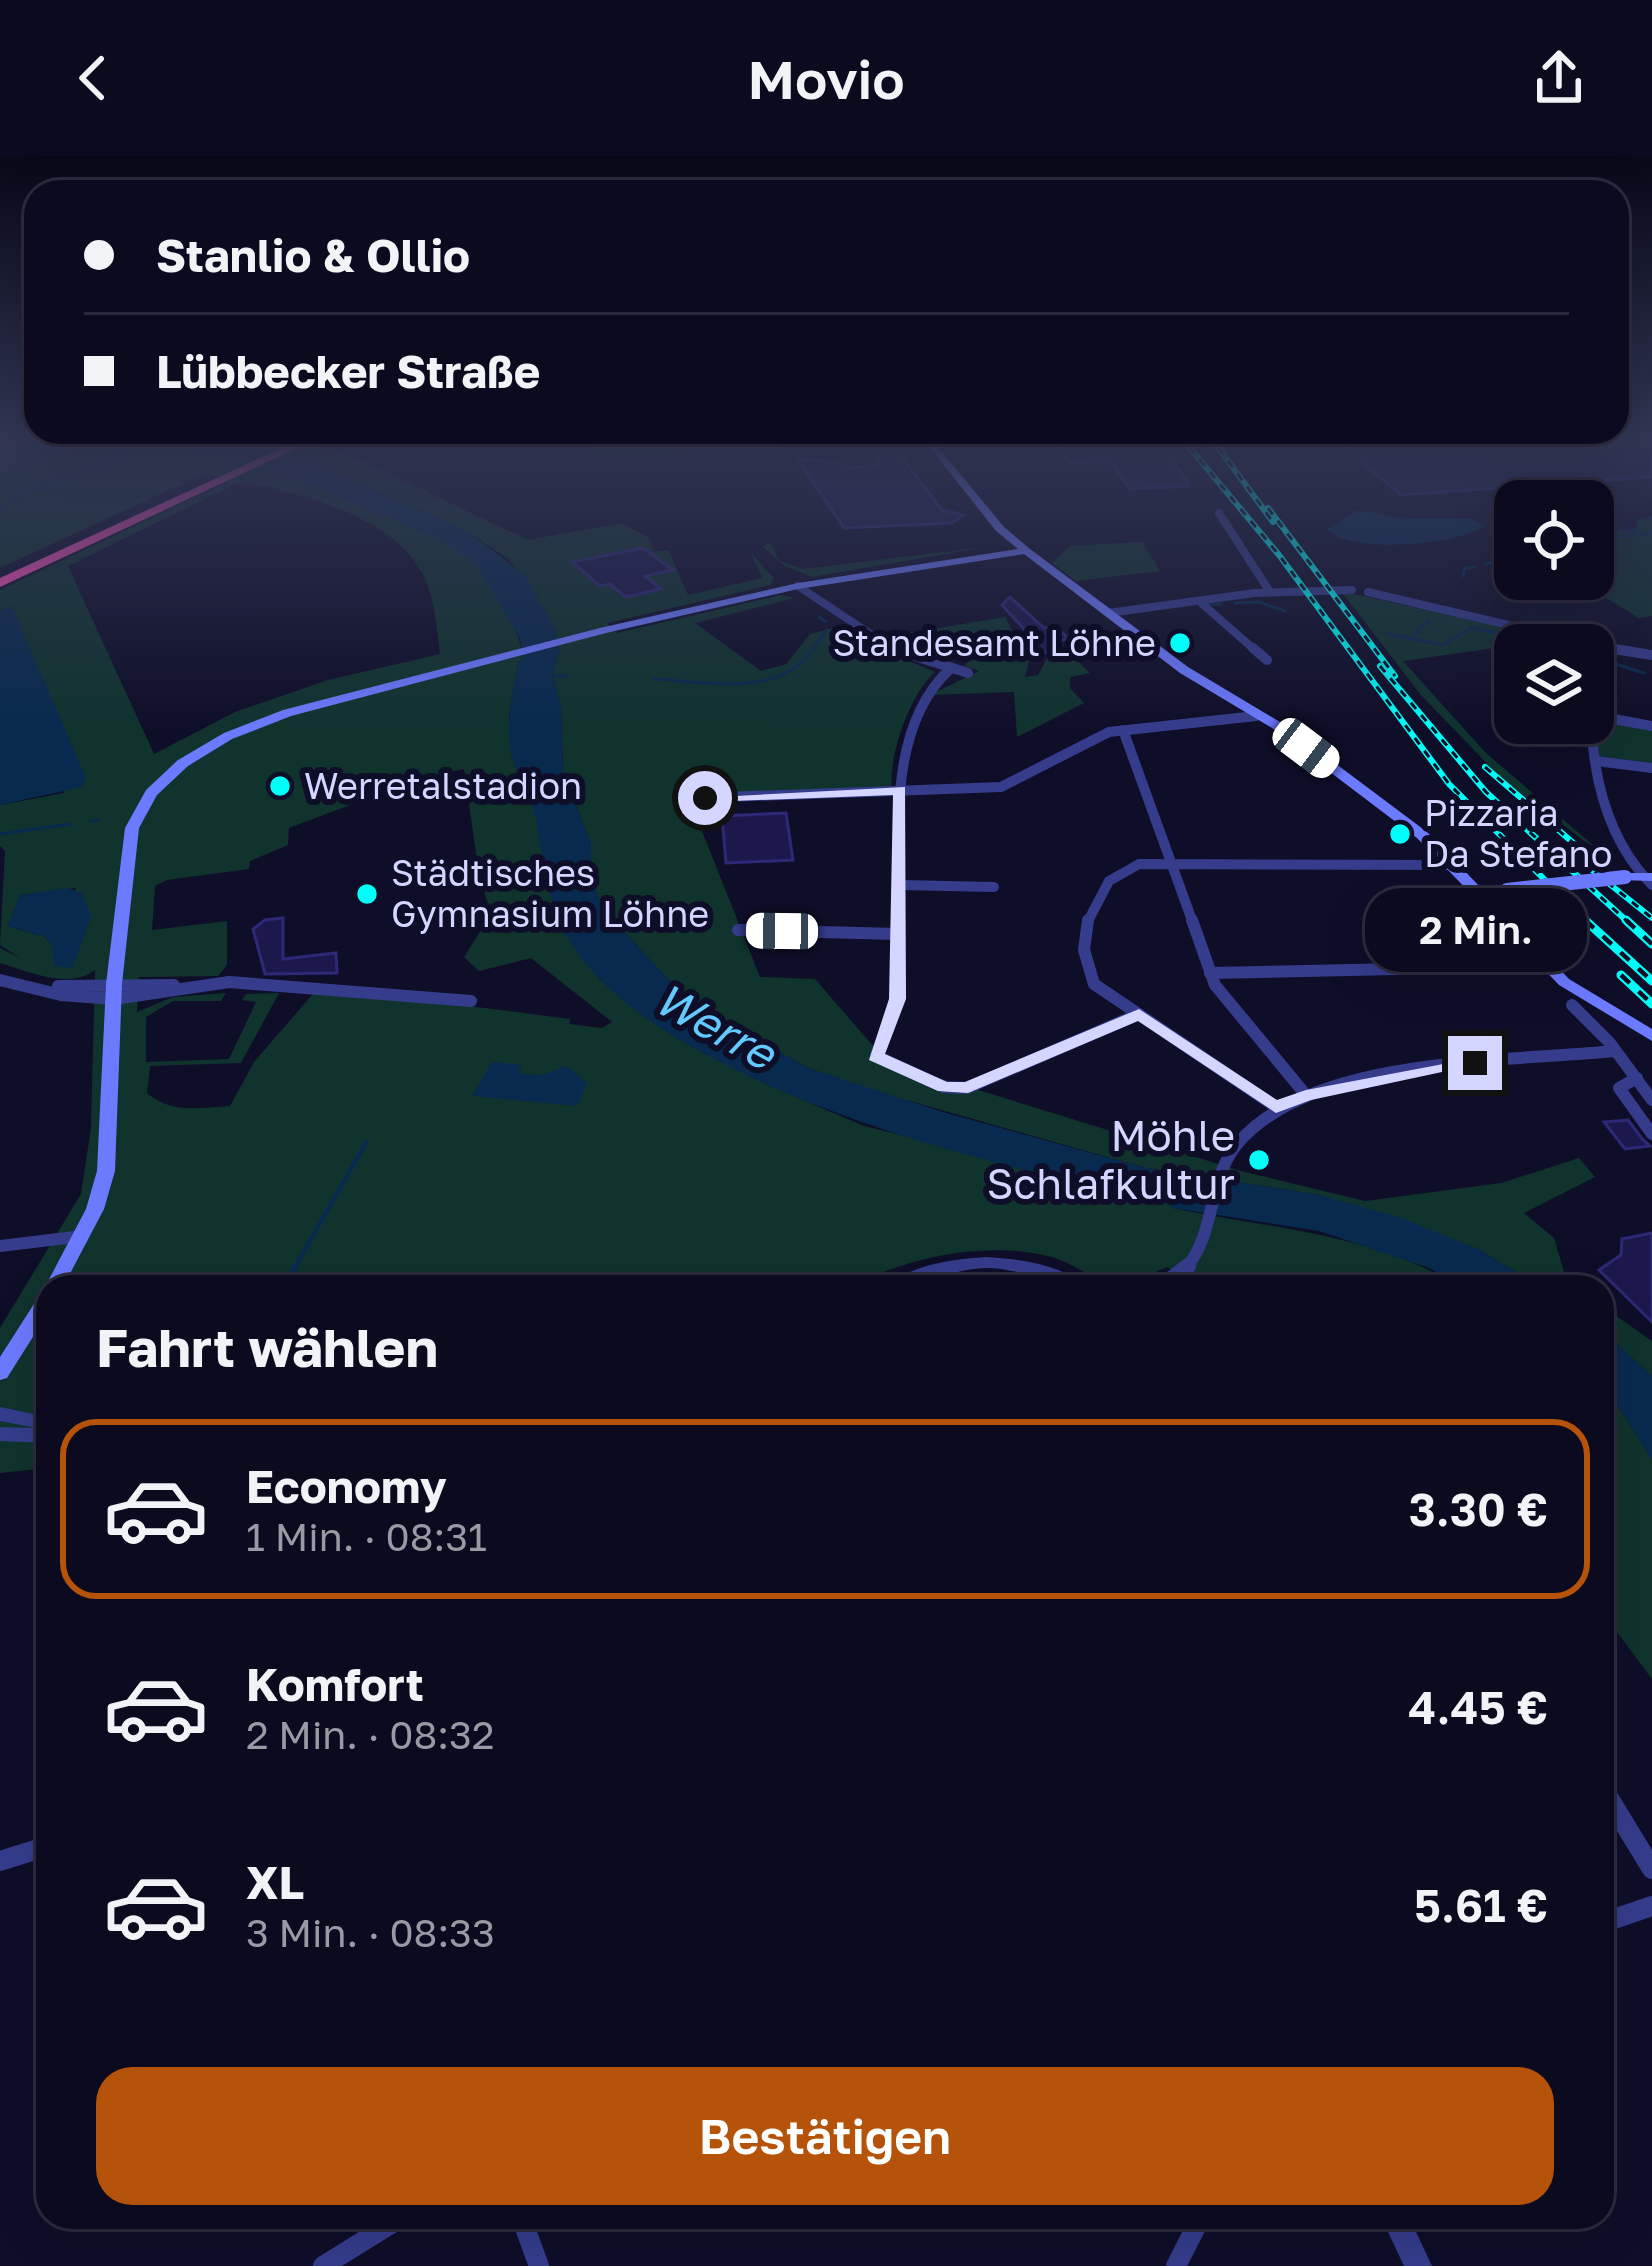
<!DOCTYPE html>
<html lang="de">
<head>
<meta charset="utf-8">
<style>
	:root { --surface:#0b0a1f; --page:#141328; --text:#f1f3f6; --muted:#9a9aa4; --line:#2b2b3d; --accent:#b45309 }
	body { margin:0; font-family:"Golos Text",sans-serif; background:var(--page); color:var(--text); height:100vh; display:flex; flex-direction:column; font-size:45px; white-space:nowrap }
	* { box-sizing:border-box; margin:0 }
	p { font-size:39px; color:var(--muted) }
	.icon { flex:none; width:66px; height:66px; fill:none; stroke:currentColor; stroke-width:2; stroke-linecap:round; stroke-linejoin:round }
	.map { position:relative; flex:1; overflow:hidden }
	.sheet { position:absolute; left:36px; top:1119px; width:1578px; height:954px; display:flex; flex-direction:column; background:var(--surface); border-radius:36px; box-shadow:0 12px 48px #0002,0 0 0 3px var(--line) }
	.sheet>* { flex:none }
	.top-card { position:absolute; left:24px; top:24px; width:1605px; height:264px; border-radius:36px; box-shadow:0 12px 48px #0002,0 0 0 3px var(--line); display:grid; align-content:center; height:264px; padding:0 60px; background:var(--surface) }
	.fabs { position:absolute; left:1494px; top:324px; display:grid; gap:24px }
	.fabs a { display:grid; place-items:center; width:120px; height:120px; border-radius:24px; background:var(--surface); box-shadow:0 12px 48px #0002,0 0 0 3px var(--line); font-size:60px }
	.end { position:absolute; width:54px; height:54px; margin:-27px; border:15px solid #d5d6ff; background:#111; box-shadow:0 0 0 6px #111 }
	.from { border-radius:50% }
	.bubble { position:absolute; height:84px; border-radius:36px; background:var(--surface); box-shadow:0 12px 48px #0002,0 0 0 3px var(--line); font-size:39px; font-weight:600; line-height:84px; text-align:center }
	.car { position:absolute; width:36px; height:72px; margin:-36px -18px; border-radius:15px; box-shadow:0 0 9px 3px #0007; background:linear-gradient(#fff 24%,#345 0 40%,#fff 0 76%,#345 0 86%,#fff 0) }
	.top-card b { display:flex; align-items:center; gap:42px; height:114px; font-size:45px }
	.top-card b+b { border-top:3px solid var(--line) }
	.top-card i { width:30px; height:30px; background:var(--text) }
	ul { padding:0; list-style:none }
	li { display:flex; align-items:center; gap:36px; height:180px; margin:0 24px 18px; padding:0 36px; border:6px solid transparent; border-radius:36px }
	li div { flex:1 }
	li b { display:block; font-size:45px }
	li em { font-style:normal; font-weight:600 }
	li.active { border-color:var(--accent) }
	li>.icon { width:108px; height:108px; stroke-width:1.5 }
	h2 { padding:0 60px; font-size:54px; line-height:144px }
	.action { display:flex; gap:24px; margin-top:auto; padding:24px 60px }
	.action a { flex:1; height:138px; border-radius:36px; background:var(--accent); color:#fff; font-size:48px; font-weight:600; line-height:138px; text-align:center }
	header { display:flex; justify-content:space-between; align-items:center; height:156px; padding:0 60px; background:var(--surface); font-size:54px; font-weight:600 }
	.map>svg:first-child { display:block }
	.green { fill:#10332e; fill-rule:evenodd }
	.water { fill:#082a4e }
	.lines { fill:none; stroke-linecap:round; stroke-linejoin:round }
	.stream-far2 { stroke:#082a4e; stroke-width:3 }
	.stream-far1 { stroke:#082a4e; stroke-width:4.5 }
	.stream { stroke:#082a4e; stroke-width:6 }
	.building { fill:#1c184b; stroke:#2e2879; stroke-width:3 }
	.minor-far4 { stroke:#353c8c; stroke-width:8 }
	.minor-far3 { stroke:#353c8c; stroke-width:10 }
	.minor-far2 { stroke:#353c8c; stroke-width:12 }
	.minor-far1 { stroke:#353c8c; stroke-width:16 }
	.minor { stroke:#353c8c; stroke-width:20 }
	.tertiary { fill:#353c8c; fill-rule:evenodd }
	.secondary { fill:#6c7aff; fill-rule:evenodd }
	.motorway { fill:#ff50b9; fill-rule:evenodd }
	.rail-far1-casing { stroke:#01fffa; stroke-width:6 }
	.rail-casing { stroke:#01fffa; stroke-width:9 }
	.rail-far1 { stroke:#0f0e29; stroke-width:3; stroke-dasharray:8; stroke-linecap:butt }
	.rail { stroke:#0f0e29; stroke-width:4.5; stroke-dasharray:12; stroke-linecap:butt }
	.secondary-bridge { stroke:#6c7aff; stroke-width:14 }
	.route { fill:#d5d6ff }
	.poi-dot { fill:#01fffa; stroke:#0f0e29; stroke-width:4.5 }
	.labels { text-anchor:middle; stroke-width:12; stroke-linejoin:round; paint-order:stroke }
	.far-poi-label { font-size:36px; fill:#d5d6ff; stroke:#0f0e29; text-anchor:start }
	.poi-label { font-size:42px; fill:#d5d6ff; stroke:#0f0e29; text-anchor:end }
	.water-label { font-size:45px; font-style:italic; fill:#63caff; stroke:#0f0e29 }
</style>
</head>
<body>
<header><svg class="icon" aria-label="back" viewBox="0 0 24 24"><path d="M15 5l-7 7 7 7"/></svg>Movio<svg class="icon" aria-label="share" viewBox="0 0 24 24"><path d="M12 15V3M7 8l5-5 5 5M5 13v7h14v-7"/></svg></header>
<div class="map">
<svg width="1652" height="2110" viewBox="0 0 1652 2110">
	<rect width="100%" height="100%" fill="#0f0e29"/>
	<g class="green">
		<path d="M28,279C61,279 96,275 129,279C208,287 412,353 473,405C496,426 518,473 524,502L518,507L509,559L511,597L533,648L556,758L599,823L750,921L864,970L1161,1042L1173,1052C1271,1073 1372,1077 1460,1131H1194L1167,1111L1122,1131C1098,1128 1076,1108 1052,1101C986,1084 909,1101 849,1131H48V1312L0,1317V1172L81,1038L91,972L95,814C69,834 30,816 0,807V792L20,802L0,789L5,695L0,690V649L64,637L11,451L0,455V434L229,325L204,318L0,412V295ZM252,327C311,341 400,363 426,425C435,447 437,475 440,498L328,524L235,556L154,598L68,410L235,328ZM464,613L479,718L491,758L464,801L479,815L531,802L612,866L602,872L569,868L570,863L319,831L254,906L230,950C200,952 171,958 147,937L150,910L241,907L279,837L246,838L242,844L256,846L229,903L146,906V861L173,845H221L226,837L173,841L137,856L139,821L218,820L227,809V765L152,774L155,730L167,724L249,713L250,705L288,689L289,672L421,622ZM76,732L52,789L45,781L8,770L20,739Z"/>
		<path d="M207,279H293L286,283L345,297L528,384L621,367L648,381L654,395H669L688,439L762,422L750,396L774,422L770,429L607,467L617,477L781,439L795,442L695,467L761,515L786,508L810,478L845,469L881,493L935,516C912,535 888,598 892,632L694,641L698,665L760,821L815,823L887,906L1241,1015L1365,1045L1501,1027L1579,1002L1595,1021L1524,1057L1554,1082L1565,1119L1579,1131H1540L1478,1093L1320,1039L1146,1012L878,936L811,913L734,873L686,843L603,753L591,723V688L563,616L561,551L552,519L559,496L556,475L510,404L467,375L317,309Z"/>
		<polygon points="586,279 700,290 752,285 787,291 597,305"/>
		<polygon points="1652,362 1652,460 1639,462 1575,423 1593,423 1593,373 1635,374 1638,363"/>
		<polygon points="1142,386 1160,415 1076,425 1052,407 1070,390"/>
		<polygon points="770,387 780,405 803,413 986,391 812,421 785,410 762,390"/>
		<polygon points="1341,435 1582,489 1515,489 1403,505 1485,596 1616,709 1500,621 1421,539"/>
		<polygon points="1005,461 1029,506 1025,521 1038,519 1050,497 1067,495 1090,517 1070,521 1070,532 1084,547 1017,581 1014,536 930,539 979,515 964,510 981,493 940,483 921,498 884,481"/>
		<polygon points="1604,564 1652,572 1652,607 1597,600 1592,569"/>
		<polygon points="1602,1150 1652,1185 1652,1220 1602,1175"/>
		<polygon points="1602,1238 1620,1253 1652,1303 1652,1523 1602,1456"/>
	</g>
	<g class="water">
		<path d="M136,279H207L317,309L467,375L526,420L556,475L559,496L552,519L561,551L563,616L591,688V723L603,753L686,843L734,873L811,913L943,956L1146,1012L1320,1039L1401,1062L1478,1093L1540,1131H1460L1429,1112L1319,1075L1173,1052L1161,1042C1001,1016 672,931 576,795C547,755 544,703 534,656C530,636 516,618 511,597C505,566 513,536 518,507L523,502L520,482L477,409L444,386L289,319Z"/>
		<path d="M1357,354L1403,362H1470L1485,369C1461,389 1348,399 1327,373Z"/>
		<polygon points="12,451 86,622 82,631 0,649 0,455"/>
		<polygon points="67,732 82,737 91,761 72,813 54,809 52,789 45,781 8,770 20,739"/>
		<polygon points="492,906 522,909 519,918 543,919 566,910 587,927 577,950 472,940"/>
		<polygon points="1602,1175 1652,1220 1652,1303 1620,1253 1602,1238"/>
	</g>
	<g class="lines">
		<g class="stream-far2">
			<polyline points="0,353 28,336 112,304 119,289 144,281"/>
			<polyline points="1593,374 1638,375 1641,364 1652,362"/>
			<polyline points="1593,385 1652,377"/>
			<polyline points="1485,408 1512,401"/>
			<polyline points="1463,420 1465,412 1474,411"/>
			<polyline points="1235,447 1259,446 1285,455"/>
			<polyline points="1208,449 1221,448"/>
			<polyline points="819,461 826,466"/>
			<polyline points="1388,478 1443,489 1471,472 1554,489"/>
			<polyline points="1413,481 1429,464"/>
			<polyline points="1607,505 1644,517"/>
			<polyline points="550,519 568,520"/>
			<path d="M653,523C695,525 759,538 796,511C808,503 818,486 827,474"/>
			<polyline points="91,665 98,664"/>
			<polyline points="0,678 70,668"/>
		</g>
		<polyline class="stream-far1" points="294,1113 367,985"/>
		<polyline class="stream" points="284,1131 296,1110"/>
	</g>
	<g class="building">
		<polygon points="1051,279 1154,279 1190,330 1130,333 1110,305 1069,307"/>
		<polygon points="1328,279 1652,279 1652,321 1401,339"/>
		<polygon points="900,299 942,354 964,359 951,367 844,372 797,303 840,306 844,312 880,309 875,302"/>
		<polygon points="643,392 673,414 645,420 661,433 626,441 610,428 600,430 572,406"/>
		<polygon points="1010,441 1044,472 1055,470 1069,483 1050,486 1059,494 1032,499 1022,489 1036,486 1002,449"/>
		<polygon points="786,657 793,704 726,707 722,660"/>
		<polygon points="283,762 283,803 336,797 337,817 265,818 253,773 265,764"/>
		<polygon points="1628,964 1643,984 1650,990 1625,993 1604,966"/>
		<polygon points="1652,1077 1652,1166 1599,1114 1621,1099 1622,1083"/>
	</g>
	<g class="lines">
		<g class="minor-far4">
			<polyline points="1219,357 1270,436"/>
			<polyline points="798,430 896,495"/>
			<polyline points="1368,436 1593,489"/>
			<polyline points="1199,445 1256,495"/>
			<polyline points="1108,457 1255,437 1352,434"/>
			<polyline points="1593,489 1626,495"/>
			<polyline points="1596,490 1597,495"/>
		</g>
		<g class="minor-far3">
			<polyline points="890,492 968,517"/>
			<polyline points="1253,492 1267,504"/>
			<polyline points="1596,492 1611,563"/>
			<polyline points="1608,492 1652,499"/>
			<polyline points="1501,518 1515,516"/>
			<polyline points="1603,561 1652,570"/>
			<path d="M1591,567C1594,626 1609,686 1652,729"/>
			<polyline points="1123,574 1193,767"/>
			<polyline points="1596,605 1652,612"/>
			<polyline points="697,642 1001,631 1109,576 1256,560"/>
			<polyline points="900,729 994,731"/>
			<path d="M898,767C900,685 885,573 950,513"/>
			<polyline points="1087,767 1109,725 1139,708 1455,709"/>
		</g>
		<g class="minor-far2">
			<polyline points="898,764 897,843 876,900 944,931 967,932 1139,858"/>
			<polyline points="1088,764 1084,794 1094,828 1276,951"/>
			<polyline points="1192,764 1215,829 1306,939"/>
			<polyline points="738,774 898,778"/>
			<polyline points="1210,817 1443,812 1541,802"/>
			<polyline points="0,824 61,839 114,843 229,826 471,845"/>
			<polyline points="58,830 174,829"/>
			<polyline points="1572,849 1610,887 1652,944"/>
			<polyline points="1637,922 1619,932 1652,978"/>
			<polyline points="0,1090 83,1080"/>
			<path d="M1185,1113C1217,1077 1207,1023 1238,987C1313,900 1507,906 1614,895"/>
		</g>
		<polyline class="minor-far1" points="1161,1131 1188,1110"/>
		<g class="minor">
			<polyline points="1602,1631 1652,1713"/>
			<polyline points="0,1705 48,1690"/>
			<polyline points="1602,1767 1652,1750"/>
			<polyline points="521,2061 539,2110"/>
			<polyline points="323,2110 402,2061"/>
			<polyline points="1176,2110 1201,2061"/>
		</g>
		<g class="tertiary">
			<path d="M986,1101C1020,1103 1061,1108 1087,1131C1052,1131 1022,1112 986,1112C950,1113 920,1131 885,1131C911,1109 952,1103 986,1101Z"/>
			<polygon points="0,1251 48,1261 48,1287 0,1285 0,1271 36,1272 0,1265"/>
			<polygon points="1381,2061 1409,2061 1432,2110 1404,2110"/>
		</g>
		<g class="secondary">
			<polygon points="920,279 928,279 1004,371 1030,393 1188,511 1280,566 1427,676 1569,823 1652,873 1652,885 1559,829 1417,682 1272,572 1180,517 1024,398 798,433 606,477 291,560 232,583 188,610 157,639 139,672 122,828 115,1015 104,1053 63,1131 48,1131 48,1157 7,1222 0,1224 0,1201 41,1137 47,1136 45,1131 86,1053 97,1015 106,828 125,672 146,634 178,604 224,577 283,554 600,472 798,427 1018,393 996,375"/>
			<polygon points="1625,717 1652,717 1652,725 1620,724 1620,718"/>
		</g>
		<polygon class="motorway" points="310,279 325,279 0,431 0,422"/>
		<g class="rail-far1-casing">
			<g id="rail-far1">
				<polyline points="1179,279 1279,399 1449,628 1588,767"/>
				<polyline points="1209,279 1273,366"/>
				<polyline points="1268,352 1395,520"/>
				<polyline points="1380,510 1486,636 1629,767"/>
				<polyline points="1485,611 1599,709"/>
				<polyline points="1582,706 1652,762"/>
			</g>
		</g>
		<g class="rail-casing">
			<g id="rail">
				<polyline points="1585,764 1652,825"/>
				<polyline points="1626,764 1652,788"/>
				<polyline points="1621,819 1652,848"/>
			</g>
		</g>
		<use href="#rail-far1" class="rail-far1"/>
		<use href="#rail" class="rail"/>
		<polyline class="secondary-bridge" points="1507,734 1625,721"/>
	</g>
	<linearGradient id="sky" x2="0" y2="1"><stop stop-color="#080817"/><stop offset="0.49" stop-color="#313654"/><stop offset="1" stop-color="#313654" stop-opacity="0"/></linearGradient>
	<rect width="1652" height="574" fill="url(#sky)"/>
	<polygon class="route" points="905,631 906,843 885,898 947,926 965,926 1139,853 1277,944 1306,934 1475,902 1484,907 1311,944 1276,957 1138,865 968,937 938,935 869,904 889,843 893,639 705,646 698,642"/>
	<g class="poi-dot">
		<circle cx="1180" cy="487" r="12"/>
		<circle cx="280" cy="630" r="12"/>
		<circle cx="1400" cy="678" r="12"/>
		<circle cx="367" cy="738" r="12"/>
		<circle cx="1259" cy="1004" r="12"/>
	</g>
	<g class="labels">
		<g class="far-poi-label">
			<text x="1156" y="500" text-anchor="end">Standesamt Löhne</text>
			<text x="304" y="643">Werretalstadion</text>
			<text x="1424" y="670">Pizzaria<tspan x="1424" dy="41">Da Stefano</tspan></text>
			<text x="391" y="730">Städtisches<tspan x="391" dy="41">Gymnasium Löhne</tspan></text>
		</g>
		<g class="poi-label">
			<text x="1235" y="995">Möhle<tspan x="1235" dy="48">Schlafkultur</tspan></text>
		</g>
		<g class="water-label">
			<text transform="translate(715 870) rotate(29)" y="16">Werre</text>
		</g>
	</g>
</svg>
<div class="fabs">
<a><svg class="icon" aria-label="locate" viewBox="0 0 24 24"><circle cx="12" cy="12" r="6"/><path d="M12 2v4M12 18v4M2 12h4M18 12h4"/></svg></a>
<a><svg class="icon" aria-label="layers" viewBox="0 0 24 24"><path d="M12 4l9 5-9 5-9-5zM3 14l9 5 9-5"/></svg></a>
</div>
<i class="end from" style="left:705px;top:642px"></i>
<i class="end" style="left:1475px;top:907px"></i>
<div class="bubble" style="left:1365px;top:732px;width:222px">2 Min.</div>
<i class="car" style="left:1306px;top:592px;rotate:127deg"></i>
<i class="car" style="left:782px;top:775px;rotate:271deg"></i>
<div class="top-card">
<b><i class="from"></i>Stanlio &amp; Ollio</b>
<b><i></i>Lübbecker Straße</b>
</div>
<section class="sheet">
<h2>Fahrt wählen</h2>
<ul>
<li class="active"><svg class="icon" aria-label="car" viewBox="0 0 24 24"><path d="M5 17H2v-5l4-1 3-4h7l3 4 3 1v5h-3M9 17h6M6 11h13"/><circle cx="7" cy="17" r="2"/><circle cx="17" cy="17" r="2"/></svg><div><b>Economy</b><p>1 Min. · 08:31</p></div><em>3.30 €</em></li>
<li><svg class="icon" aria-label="car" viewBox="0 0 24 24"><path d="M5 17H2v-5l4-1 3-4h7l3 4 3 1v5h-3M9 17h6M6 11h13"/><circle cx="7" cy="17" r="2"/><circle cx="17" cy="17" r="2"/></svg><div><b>Komfort</b><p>2 Min. · 08:32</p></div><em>4.45 €</em></li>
<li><svg class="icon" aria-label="car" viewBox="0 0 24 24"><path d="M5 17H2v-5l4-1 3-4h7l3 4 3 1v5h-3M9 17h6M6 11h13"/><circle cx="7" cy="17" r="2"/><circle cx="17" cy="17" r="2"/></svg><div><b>XL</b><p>3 Min. · 08:33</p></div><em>5.61 €</em></li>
</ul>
<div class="action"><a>Bestätigen</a></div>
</section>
</div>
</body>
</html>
